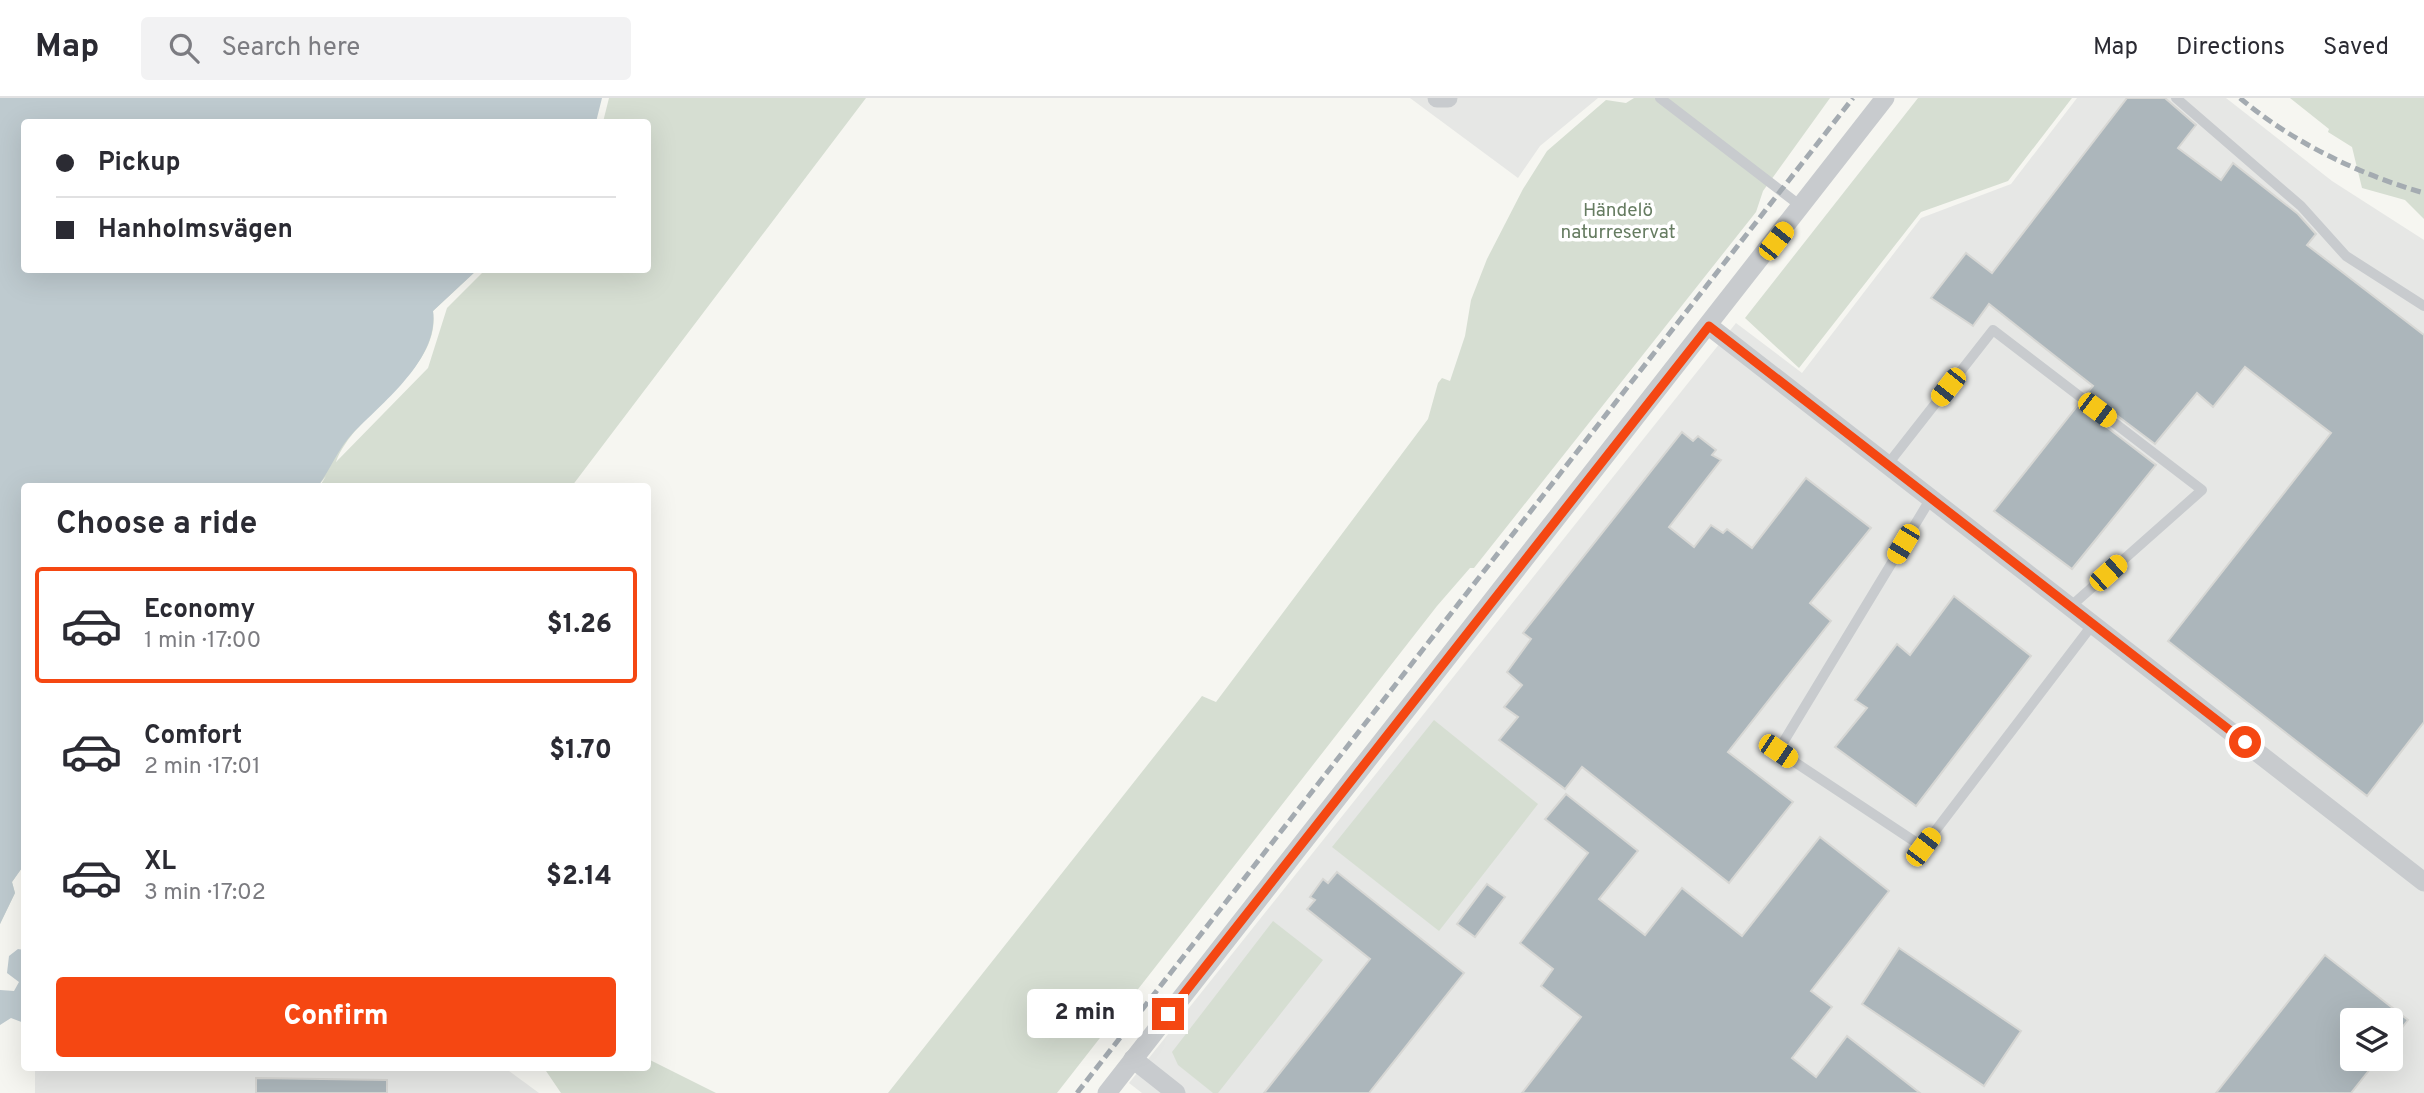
<!DOCTYPE html>
<html lang="en">
<head>
<meta charset="utf-8">
<style>
	:root { --surface:#fff; --page:#f2f2f3; --text:#2b2b33; --muted:#7c7c81; --line:#e1e1e2; --accent:#f54712 }
	body { margin:0; font-family:Overpass,sans-serif; background:var(--page); color:var(--text); height:100vh; display:flex; flex-direction:column; font-size:26px; white-space:nowrap }
	* { box-sizing:border-box; margin:0 }
	p { font-size:23px; color:var(--muted) }
	.icon { flex:none; width:38px; height:38px; fill:none; stroke:currentColor; stroke-width:2; stroke-linecap:round; stroke-linejoin:round }
	.map { position:relative; flex:1; overflow:hidden }
	.panel { position:absolute; left:21px; top:385px; width:630px; height:588px; display:flex; flex-direction:column; background:var(--surface); border-radius:7px; box-shadow:0 7px 28px #0002 }
	.panel>* { flex:none }
	.top-card { position:absolute; left:21px; top:21px; width:630px; height:154px; border-radius:7px; box-shadow:0 7px 28px #0002; display:grid; align-content:center; height:154px; padding:0 35px; background:var(--surface) }
	.controls { position:absolute; left:2340px; top:910px; display:grid; gap:14px }
	.controls a { display:grid; place-items:center; width:63px; height:63px; border-radius:7px; background:var(--surface); box-shadow:0 7px 28px #0002; font-size:35px }
	.end { position:absolute; width:32px; height:32px; margin:-16px; border:9px solid #f54712; background:#fff; box-shadow:0 0 0 4px #fff }
	.from { border-radius:50% }
	.bubble { position:absolute; height:49px; border-radius:7px; background:var(--surface); box-shadow:0 7px 28px #0002; font-size:23px; font-weight:800; line-height:49px; text-align:center }
	.car { position:absolute; width:21px; height:42px; margin:-21px -10px; border-radius:9px; box-shadow:0 0 5px 2px #0007; background:linear-gradient(#f5c518 24%,#345 0 40%,#f5c518 0 76%,#345 0 86%,#f5c518 0) }
	.top-card b { display:flex; align-items:center; gap:24px; height:66px; font-size:26px }
	.top-card b+b { border-top:2px solid var(--line) }
	.top-card i { width:18px; height:18px; background:var(--text) }
	ul { padding:0; list-style:none }
	li { display:flex; align-items:center; gap:21px; height:116px; margin:0 14px 10px; padding:0 21px; border:4px solid transparent; border-radius:7px }
	li div { flex:1 }
	li b { display:block; font-size:26px }
	li em { font-style:normal; font-weight:800 }
	li.current { border-color:var(--accent) }
	li>.icon { width:63px; height:63px; stroke-width:1.5 }
	h2 { padding:0 35px; font-size:32px; line-height:84px }
	.cta { display:flex; gap:14px; margin-top:auto; padding:14px 35px }
	.cta a { flex:1; height:80px; border-radius:7px; background:var(--accent); color:#fff; font-size:28px; font-weight:800; line-height:80px; text-align:center }
	header { display:flex; align-items:center; gap:42px; box-sizing:border-box; height:98px; padding:0 35px; background:var(--surface); border-bottom:2px solid var(--line) }
	header strong { font-size:33px }
	nav { display:flex; gap:38px; margin-inline-start:auto; font-size:24px }
	.search { width:490px; height:63px; background:var(--page); display:flex; align-items:center; gap:18px; box-sizing:border-box; padding:0 24px; border-radius:7px; color:var(--muted); font-size:26px }
	.map>svg:first-child { display:block }
	.built { fill:#e6e7e5; fill-rule:evenodd }
	.green { fill:#d6ded2 }
	.water { fill:#becacf }
	.building { fill:#acb6bb; stroke:#d7d7d4; stroke-width:2 }
	.lines { fill:none; stroke-linecap:round; stroke-linejoin:round }
	.service { stroke:#c8cbce; stroke-width:10 }
	.minor { stroke:#c8cbce; stroke-width:19 }
	.rail { stroke:#a4abb1; stroke-width:5; stroke-dasharray:10 5; stroke-linecap:butt }
	.route { stroke:#f54712; stroke-width:9 }
	.labels { text-anchor:middle; stroke-width:7; stroke-linejoin:round; paint-order:stroke }
	.park-label { font-size:19px; fill:#667c61; stroke:#fff }
</style>
</head>
<body>
<header>
<strong>Map</strong>
<div class="search"><svg class="icon" aria-label="search" viewBox="0 0 24 24"><circle cx="10" cy="10" r="6"/><path d="M15 15l6 6"/></svg>Search here</div>
<nav><a>Map</a><a>Directions</a><a>Saved</a></nav>
</header>
<div class="map">
<svg width="2424" height="995" viewBox="0 0 2424 995">
	<rect width="100%" height="100%" fill="#f6f6f1"/>
	<g class="built">
		<polygon points="1410,0 1598,0 1540,48 1518,80"/>
		<path d="M2077,0H2226L2332,83L2424,142V995H1142L1129,985L1736,225L1802,275L1921,120L2011,86ZM2352,922H2390V961H2352Z"/>
		<polygon points="35,970 505,970 539,995 35,995"/>
	</g>
	<g class="green">
		<path d="M609,0H866L572,388H320L326,378L318,388H24V767L12,784L15,795L0,826V340L477,172L433,213C442,273 354,314 336,364L428,270L447,210L485,172H648V24H603Z"/>
		<polygon points="1634,0 1830,0 1763,93 1756,114 1474,470 1470,470 1437,508 1057,995 888,995 1202,598 1216,604 1428,321 1438,285 1442,280 1450,283 1465,238 1471,202 1487,161 1523,91 1547,53 1606,2 1626,5"/>
		<polygon points="1918,0 2072,0 2008,83 1921,114 1799,270 1745,220"/>
		<polygon points="2290,0 2424,0 2424,121 2405,102 2362,90 2352,49 2328,34 2329,31"/>
		<polygon points="1434,622 1538,706 1439,833 1332,749"/>
		<polygon points="1273,823 1323,862 1218,995 1213,995 1178,967 1172,954"/>
		<polygon points="648,961 716,995 561,995 544,970 648,970"/>
	</g>
	<g class="water">
		<path d="M0,0H602L596,24H24V172H477L433,213C439,261 383,304 353,335C339,349 330,372 318,388H24V767L12,784L15,795L0,826Z"/>
		<polygon points="18,851 24,852 24,925 11,920 0,927 0,892 14,893 19,884 7,875 9,858"/>
	</g>
	<g class="building">
		<polygon points="2127,0 2165,0 2196,27 2178,50 2221,82 2233,65 2298,116 2316,136 2307,147 2424,237 2424,624 2367,698 2168,543 2331,335 2245,269 2213,309 2197,295 2155,346 2087,295 2093,288 1989,206 1973,228 1931,200 1966,155 1992,175"/>
		<polygon points="2078,307 2156,367 2072,471 1994,413"/>
		<polygon points="1682,334 1693,343 1698,338 1716,352 1712,357 1721,362 1669,429 1694,449 1711,427 1723,435 1727,431 1752,450 1806,380 1871,430 1810,505 1831,523 1728,654 1793,704 1729,785 1582,669 1565,691 1499,642 1518,619 1504,609 1522,587 1507,574 1531,541 1523,535"/>
		<polygon points="1954,498 2031,558 1916,708 1835,649 1867,610 1855,602 1897,546 1910,557"/>
		<polygon points="1566,696 1638,753 1599,801 1645,837 1682,790 1742,838 1820,739 1889,793 1811,893 1832,909 1792,960 1816,979 1847,938 1920,995 1522,995 1581,919 1541,888 1553,871 1520,845 1588,755 1545,721"/>
		<polygon points="1337,774 1464,875 1369,995 1264,995 1370,861 1307,811 1315,802 1310,799 1323,781 1328,785"/>
		<polygon points="1487,786 1505,799 1475,839 1457,826"/>
		<polygon points="1899,850 2021,933 1984,988 1862,906"/>
		<polygon points="2325,857 2408,922 2390,945 2390,922 2352,922 2352,961 2378,961 2351,995 2216,995"/>
		<polygon points="256,980 387,982 387,995 256,995"/>
	</g>
	<g class="lines">
		<g class="service">
			<polyline points="1660,0 1802,109"/>
			<polyline points="2176,0 2301,108 2346,158 2424,208"/>
			<polyline points="1888,366 1993,232 2202,392 2070,509"/>
			<polyline points="1931,400 1778,653 1923,749 2093,526"/>
		</g>
		<g class="minor">
			<polyline points="1437,0 1448,0"/>
			<polyline points="1709,228 2424,784"/>
			<polyline points="1133,961 1176,995"/>
			<polyline points="1107,995 1885,0"/>
		</g>
		<g class="rail">
			<path d="M2240,0C2292,44 2358,76 2424,95"/>
			<polyline points="1077,995 1853,0"/>
		</g>
	</g>
	<g class="lines">
		<polyline class="route" points="1168,916 1709,228 2245,644"/>
	</g>
	<g class="labels">
		<g class="park-label">
			<text x="1618" y="118">Händelö<tspan x="1618" dy="22">naturreservat</tspan></text>
		</g>
	</g>
</svg>
<div class="controls">
<a><svg class="icon" aria-label="layers" viewBox="0 0 24 24"><path d="M12 4l9 5-9 5-9-5zM3 14l9 5 9-5"/></svg></a>
</div>
<i class="end from" style="left:2245px;top:644px"></i>
<i class="end" style="left:1168px;top:916px"></i>
<div class="bubble" style="left:1027px;top:891px;width:116px">2 min</div>
<i class="car" style="left:1776px;top:143px;rotate:38deg"></i>
<i class="car" style="left:1948px;top:289px;rotate:218deg"></i>
<i class="car" style="left:2097px;top:312px;rotate:127deg"></i>
<i class="car" style="left:1903px;top:446px;rotate:211deg"></i>
<i class="car" style="left:2108px;top:475px;rotate:48deg"></i>
<i class="car" style="left:1778px;top:653px;rotate:124deg"></i>
<i class="car" style="left:1923px;top:749px;rotate:37deg"></i>
<div class="top-card">
<b><i class="from"></i>Pickup</b>
<b><i></i>Hanholmsvägen</b>
</div>
<section class="panel">
<h2>Choose a ride</h2>
<ul>
<li class="current"><svg class="icon" aria-label="car" viewBox="0 0 24 24"><path d="M5 17H2v-5l4-1 3-4h7l3 4 3 1v5h-3M9 17h6M6 11h13"/><circle cx="7" cy="17" r="2"/><circle cx="17" cy="17" r="2"/></svg><div><b>Economy</b><p>1 min · 17:00</p></div><em>$1.26</em></li>
<li><svg class="icon" aria-label="car" viewBox="0 0 24 24"><path d="M5 17H2v-5l4-1 3-4h7l3 4 3 1v5h-3M9 17h6M6 11h13"/><circle cx="7" cy="17" r="2"/><circle cx="17" cy="17" r="2"/></svg><div><b>Comfort</b><p>2 min · 17:01</p></div><em>$1.70</em></li>
<li><svg class="icon" aria-label="car" viewBox="0 0 24 24"><path d="M5 17H2v-5l4-1 3-4h7l3 4 3 1v5h-3M9 17h6M6 11h13"/><circle cx="7" cy="17" r="2"/><circle cx="17" cy="17" r="2"/></svg><div><b>XL</b><p>3 min · 17:02</p></div><em>$2.14</em></li>
</ul>
<div class="cta"><a>Confirm</a></div>
</section>
</div>
</body>
</html>
